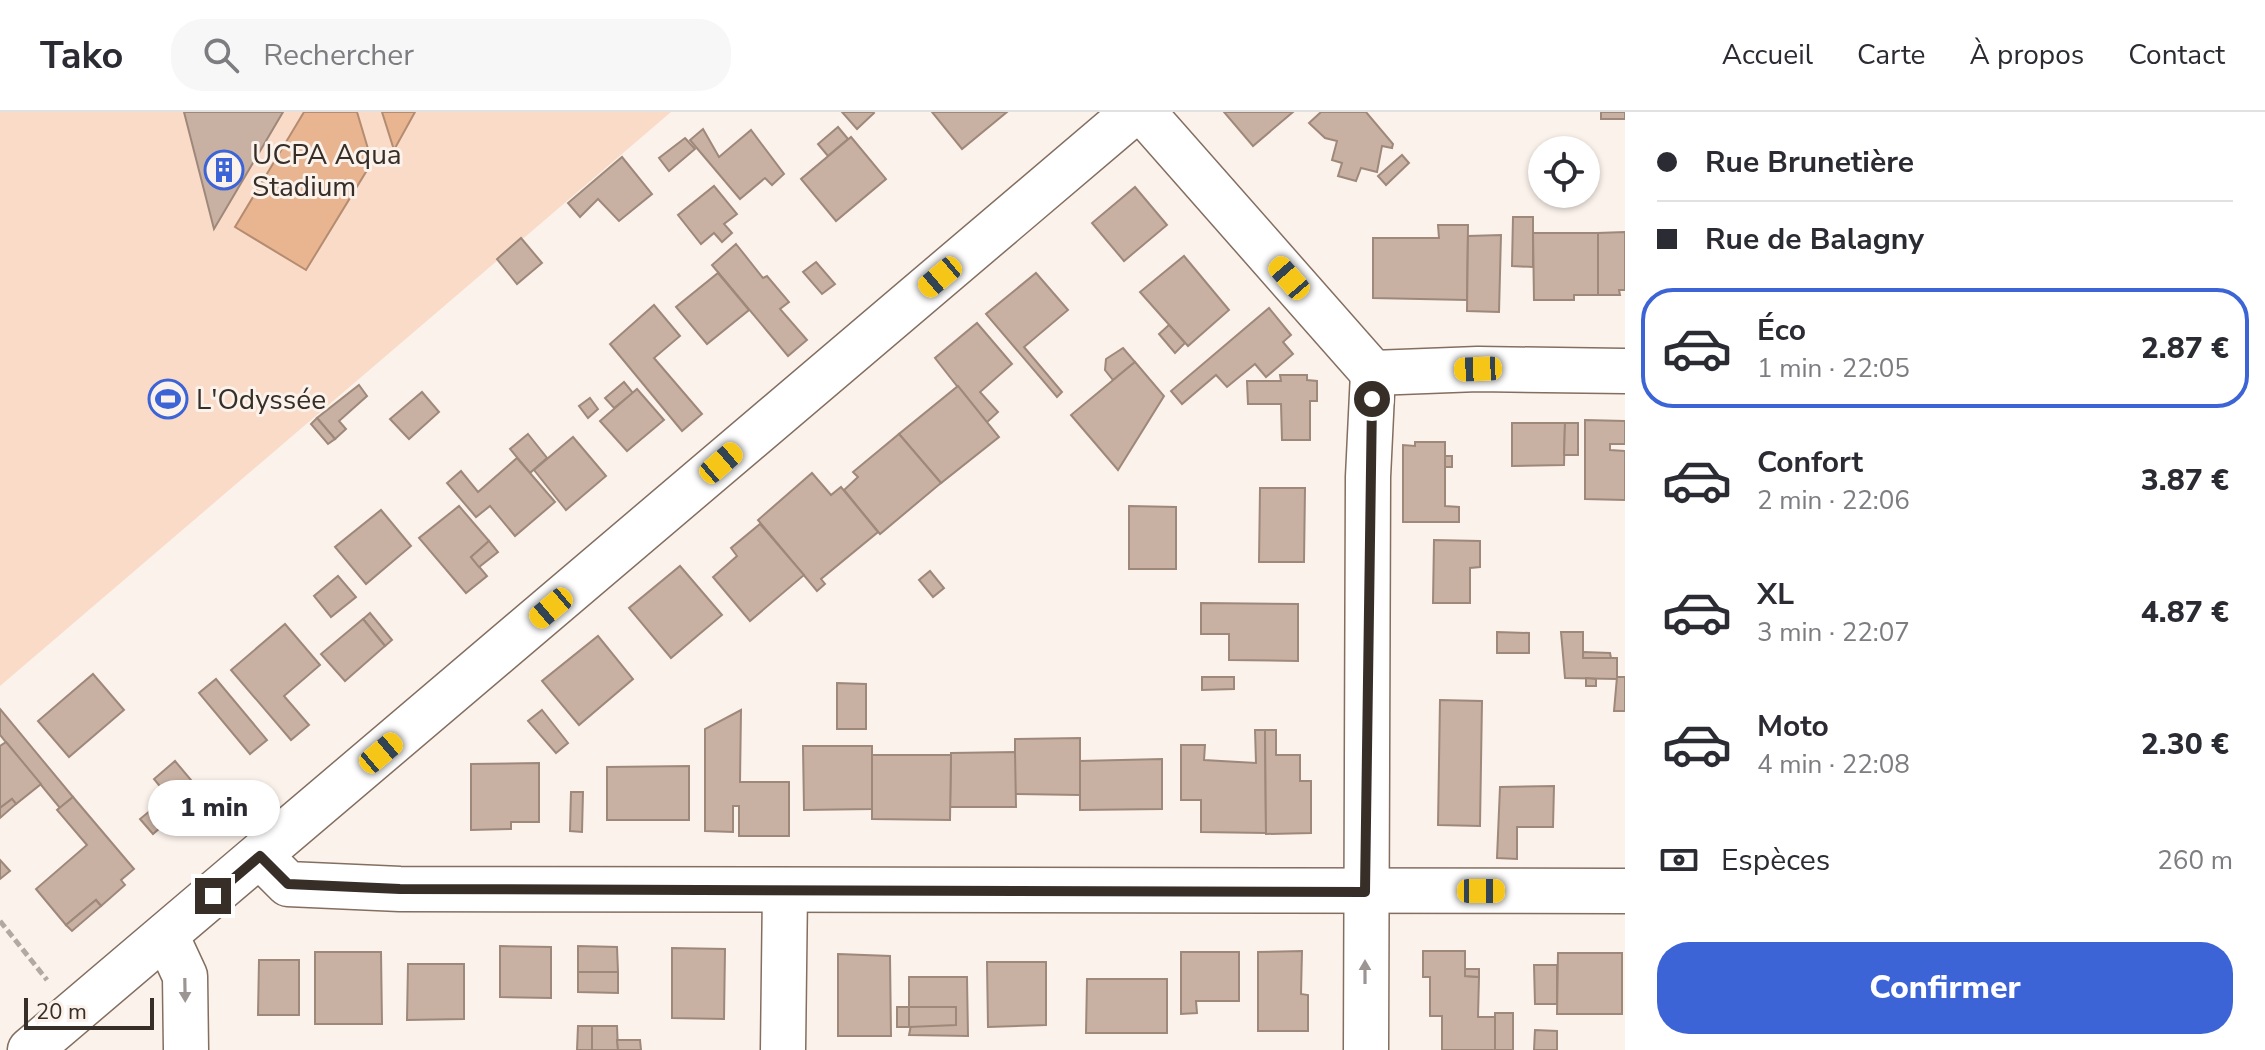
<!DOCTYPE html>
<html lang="fr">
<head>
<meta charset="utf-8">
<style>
	:root { --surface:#fff; --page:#f7f7f7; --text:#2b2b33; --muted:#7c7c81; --line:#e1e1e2; --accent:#3d64d6 }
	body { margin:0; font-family:"Nunito Sans",sans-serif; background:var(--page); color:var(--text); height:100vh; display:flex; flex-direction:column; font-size:30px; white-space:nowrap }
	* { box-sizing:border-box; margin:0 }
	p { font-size:26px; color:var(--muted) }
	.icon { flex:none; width:44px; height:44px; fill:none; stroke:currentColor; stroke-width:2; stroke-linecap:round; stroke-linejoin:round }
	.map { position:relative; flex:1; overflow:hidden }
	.drawer { display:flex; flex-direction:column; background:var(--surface); width:640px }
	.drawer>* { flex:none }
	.banner { display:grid; align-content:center; height:176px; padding:0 32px; background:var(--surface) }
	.controls { position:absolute; left:1528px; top:24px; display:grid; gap:16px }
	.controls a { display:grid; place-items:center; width:72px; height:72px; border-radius:50%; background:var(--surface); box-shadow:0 2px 6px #0004; font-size:40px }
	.scale { position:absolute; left:24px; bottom:20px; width:130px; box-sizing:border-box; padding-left:8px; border:4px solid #372e28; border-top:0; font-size:22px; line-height:28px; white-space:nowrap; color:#372e28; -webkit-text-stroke:6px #fbf2eb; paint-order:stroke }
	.end { position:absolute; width:36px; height:36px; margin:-18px; border:10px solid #372e28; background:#fff; box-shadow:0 0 0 4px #fff }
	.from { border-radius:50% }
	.bubble { position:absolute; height:56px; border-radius:28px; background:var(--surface); box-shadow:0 2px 6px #0004; font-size:26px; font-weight:800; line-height:56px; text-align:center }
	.car { position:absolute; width:24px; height:48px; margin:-24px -12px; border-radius:10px; box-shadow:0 0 6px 2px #0007; background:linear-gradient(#f5c518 24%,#345 0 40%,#f5c518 0 76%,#345 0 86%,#f5c518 0) }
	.banner b { display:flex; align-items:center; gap:28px; height:76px; font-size:30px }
	.banner b+b { border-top:2px solid var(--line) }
	.banner i { width:20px; height:20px; background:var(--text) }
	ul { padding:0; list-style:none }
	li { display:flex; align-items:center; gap:24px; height:120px; margin:0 16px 12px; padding:0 16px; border:4px solid transparent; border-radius:32px }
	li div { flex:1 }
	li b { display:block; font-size:30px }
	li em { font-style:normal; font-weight:800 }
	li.current { border-color:var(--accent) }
	li>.icon { width:72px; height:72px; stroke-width:1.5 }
	.pay { display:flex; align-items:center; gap:20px; height:88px; padding:0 32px; font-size:30px }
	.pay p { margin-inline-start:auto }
	.button { display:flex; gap:16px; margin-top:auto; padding:16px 32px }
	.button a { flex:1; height:92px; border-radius:32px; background:var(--accent); color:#fff; font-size:32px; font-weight:800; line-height:92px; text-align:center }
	header { display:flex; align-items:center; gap:48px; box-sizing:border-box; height:112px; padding:0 40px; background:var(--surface); border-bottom:2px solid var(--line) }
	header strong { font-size:38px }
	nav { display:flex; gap:44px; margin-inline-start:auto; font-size:28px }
	.search { width:560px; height:72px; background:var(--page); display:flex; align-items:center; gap:20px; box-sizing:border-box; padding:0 28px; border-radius:32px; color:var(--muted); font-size:30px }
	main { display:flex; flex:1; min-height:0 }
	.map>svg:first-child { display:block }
	.green { fill:#fadbc7 }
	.water { fill:#e9b490; stroke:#b48c71; stroke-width:2 }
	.building { fill:#c8b1a2; stroke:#9e887a; stroke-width:2 }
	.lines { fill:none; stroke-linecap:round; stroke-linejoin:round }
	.minor-casing { stroke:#836e60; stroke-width:47 }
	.path { stroke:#b2a9a2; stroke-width:5; stroke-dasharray:8 4; stroke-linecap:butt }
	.minor { stroke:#fff; stroke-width:44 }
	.oneway { fill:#9b9694 }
	.route { stroke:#372e28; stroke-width:10 }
	.labels { text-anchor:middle; stroke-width:6; stroke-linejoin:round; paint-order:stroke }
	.poi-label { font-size:28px; fill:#372e28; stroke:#fbf2eb; text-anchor:start }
</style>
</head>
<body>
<header>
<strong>Tako</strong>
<div class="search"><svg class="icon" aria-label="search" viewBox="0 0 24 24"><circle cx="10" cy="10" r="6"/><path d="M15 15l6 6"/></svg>Rechercher</div>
<nav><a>Accueil</a><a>Carte</a><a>À propos</a><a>Contact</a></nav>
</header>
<main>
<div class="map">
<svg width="1625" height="938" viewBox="0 0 1625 938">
	<rect width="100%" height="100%" fill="#fbf2eb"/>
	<polygon class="green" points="0,0 671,0 0,574"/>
	<g class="water">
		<polygon points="304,0 357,0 372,50 306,158 235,115"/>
		<polygon points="382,0 415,0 394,38"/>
	</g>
	<g class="building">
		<polygon points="184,0 283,0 214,117"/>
		<polygon points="842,0 873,0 874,1 857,17"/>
		<polygon points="932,0 1007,0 962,37"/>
		<polygon points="1224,0 1293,0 1253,34"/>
		<polygon points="1321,0 1366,0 1393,32 1392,36 1382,34 1377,60 1361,56 1356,69 1338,64 1342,51 1332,48 1337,29 1325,26 1309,11"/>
		<rect x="1601" y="0" width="24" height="7"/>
		<polygon points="838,15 848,27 828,44 818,32"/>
		<polygon points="703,17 719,45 751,18 784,62 772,73 765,66 740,87 690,28"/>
		<polygon points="851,25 886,67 836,109 801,67"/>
		<polygon points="685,26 695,37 669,59 659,46"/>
		<polygon points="1402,43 1409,51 1386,73 1378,64"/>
		<polygon points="622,45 652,82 619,109 598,87 580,105 568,91"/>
		<polygon points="714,74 737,102 724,112 732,121 722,130 714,121 701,132 678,103"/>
		<polygon points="1135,75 1167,113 1124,149 1092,111"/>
		<polygon points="1513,105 1533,105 1533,155 1512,154"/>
		<polygon points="1438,113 1468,113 1467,188 1373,186 1373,126 1439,126"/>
		<polygon points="1625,120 1625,178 1619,178 1620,183 1598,183 1598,121"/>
		<polygon points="1533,121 1598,121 1598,183 1574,183 1574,188 1534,188"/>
		<polygon points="1501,123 1499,200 1467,199 1468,124"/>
		<polygon points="521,126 542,151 517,172 497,147"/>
		<polygon points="736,132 763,166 767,164 789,190 780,197 807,228 788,244 712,153"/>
		<polygon points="1184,144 1229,198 1188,234 1140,180"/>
		<polygon points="816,150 835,172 822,182 803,160"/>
		<polygon points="718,161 749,198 707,232 676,195"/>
		<polygon points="1036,161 1068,198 1024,235 1062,280 1057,285 986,202"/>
		<polygon points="654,193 680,224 654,246 702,302 682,319 610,232"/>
		<polygon points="1269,196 1291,223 1283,230 1293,242 1266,265 1255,252 1227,275 1216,263 1182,292 1171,279"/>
		<polygon points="977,211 1012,252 980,280 998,300 986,311 935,246"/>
		<polygon points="1169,213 1185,231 1175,241 1159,222"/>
		<polygon points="1123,236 1135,250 1113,268 1105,258 1106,247"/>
		<polygon points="1135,250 1164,284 1118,358 1071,303"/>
		<polygon points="1280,263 1307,263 1307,268 1317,269 1317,289 1310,289 1310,328 1282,328 1281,292 1248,292 1247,269 1281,269"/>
		<polygon points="624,270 633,281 614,296 605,286"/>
		<polygon points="359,273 367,284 339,309 346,317 335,327 317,306"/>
		<polygon points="958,274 999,325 941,371 899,322"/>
		<polygon points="637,277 664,308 627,339 600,309"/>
		<polygon points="422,280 439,300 409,327 390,307"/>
		<polygon points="590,286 598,297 588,306 579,294"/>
		<polygon points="317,306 335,327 328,332 311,312"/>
		<polygon points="1585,308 1625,309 1625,332 1610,332 1610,338 1625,339 1625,388 1585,387"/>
		<polygon points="1512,311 1565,311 1564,353 1512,354"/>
		<polygon points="1565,311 1578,311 1578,343 1564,343"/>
		<polygon points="528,322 547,346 530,361 510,337"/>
		<polygon points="899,322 941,371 880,422 844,378 858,365 853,360"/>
		<polygon points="573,325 606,364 566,398 534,358"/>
		<polygon points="1415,330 1445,330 1445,394 1459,395 1459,410 1403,410 1403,333 1415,334"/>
		<rect x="1445" y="344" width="7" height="11"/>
		<polygon points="517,346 555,390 515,424 490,394 476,405 447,371 461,359 478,380"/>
		<polygon points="812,361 831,383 841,375 878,420 821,467 825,472 817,479 758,408"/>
		<polygon points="1260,376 1305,376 1304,450 1259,450"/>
		<polygon points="459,394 489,429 471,445 487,464 466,481 419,426"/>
		<polygon points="1129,394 1176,395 1176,457 1129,457"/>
		<polygon points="381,398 411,434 366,472 335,435"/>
		<polygon points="760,412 804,463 750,509 713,465 737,444 731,436"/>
		<polygon points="1434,428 1480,429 1480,455 1470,456 1470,491 1433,491"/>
		<polygon points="489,429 498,440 479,455 471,445"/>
		<polygon points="680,454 722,503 671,546 629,496"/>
		<polygon points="930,459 944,476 933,485 919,468"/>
		<polygon points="338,464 356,485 331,505 314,484"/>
		<polygon points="1201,491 1298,492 1298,549 1229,548 1229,522 1201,522"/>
		<polygon points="370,501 392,528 385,534 363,507"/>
		<polygon points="363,507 385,534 345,569 321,542"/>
		<polygon points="285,512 320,553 284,584 309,613 291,628 231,558"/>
		<polygon points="1497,520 1529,521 1529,541 1497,541"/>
		<polygon points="1561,520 1583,520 1583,546 1617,546 1617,567 1565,566"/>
		<polygon points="598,524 633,567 579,613 542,569"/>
		<polygon points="1583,540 1610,541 1611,546 1583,546"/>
		<polygon points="93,562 124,598 69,645 38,609"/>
		<polygon points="1202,565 1234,565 1234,577 1202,578"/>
		<polygon points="1617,565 1625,565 1625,599 1614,599"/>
		<polygon points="1586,566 1596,567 1596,574 1586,574"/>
		<polygon points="216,567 267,628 250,642 199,581"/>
		<polygon points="837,571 866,572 866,617 837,617"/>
		<polygon points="1440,588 1482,589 1480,714 1438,713"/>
		<polygon points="0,597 73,685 60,696 0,623"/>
		<polygon points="542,598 568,631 556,641 528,609"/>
		<polygon points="741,598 740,670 789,670 789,724 739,724 739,694 733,694 733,720 705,719 705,617"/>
		<polygon points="1255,618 1265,618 1266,721 1201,720 1201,688 1181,688 1181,633 1205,633 1204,648 1256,651"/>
		<polygon points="1265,618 1276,618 1276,643 1300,643 1300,669 1311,669 1311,721 1266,722"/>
		<polygon points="1080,626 1080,683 1015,682 1015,627"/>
		<polygon points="6,630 41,672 16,692 12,687 0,696 0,634"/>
		<polygon points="803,634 872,634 872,697 804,698"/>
		<polygon points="1015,640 1016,695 950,695 951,641"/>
		<polygon points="872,643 951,643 950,708 872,707"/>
		<polygon points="1162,647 1162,697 1080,698 1080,649"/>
		<polygon points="175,649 201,680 153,722 140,707 168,684 154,667"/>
		<polygon points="539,651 539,710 511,710 511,717 471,718 471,652"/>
		<polygon points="689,654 689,708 607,708 607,655"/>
		<polygon points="1554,674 1553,715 1517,715 1517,747 1497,746 1500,675"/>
		<polygon points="571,680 583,680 582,720 570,719"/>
		<polygon points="73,685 134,757 121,768 125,773 101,794 96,788 66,813 36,777 87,733 57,698"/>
		<polygon points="12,687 16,692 0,706 0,696"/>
		<polygon points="0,748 10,759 0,767"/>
		<polygon points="96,788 101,794 72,819 66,813"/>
		<polygon points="500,834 551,835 551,886 500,885"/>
		<polygon points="578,834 617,835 618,860 578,860"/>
		<polygon points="672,836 725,837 724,907 672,906"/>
		<polygon points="1302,839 1301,882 1308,883 1308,919 1258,919 1258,840"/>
		<polygon points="1423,839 1465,839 1465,864 1479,865 1478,905 1495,905 1495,938 1442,938 1442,904 1430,904 1430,865 1423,865"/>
		<polygon points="315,840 381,840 382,912 315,912"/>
		<polygon points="1181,840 1239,840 1239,889 1196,889 1197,901 1181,902"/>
		<polygon points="1558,841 1622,841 1622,902 1557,902"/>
		<polygon points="838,842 890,844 891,924 838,924"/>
		<polygon points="259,848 299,848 299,903 258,903"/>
		<polygon points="987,850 1046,850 1046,913 988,915"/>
		<polygon points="408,852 464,852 464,907 407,908"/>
		<polygon points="1534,853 1557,853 1557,892 1535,892"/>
		<polygon points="1465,857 1479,857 1479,865 1465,864"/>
		<polygon points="578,860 618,860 618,881 578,880"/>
		<polygon points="909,865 967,865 968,924 909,923 911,913 956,913 956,895 909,895"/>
		<polygon points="1087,867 1167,867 1167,921 1086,921"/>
		<rect x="897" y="895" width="12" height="20"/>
		<polygon points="909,895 956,895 956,913 909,915"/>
		<rect x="1495" y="901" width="18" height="37"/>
		<polygon points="578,914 592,914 592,938 577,938"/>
		<polygon points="592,914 617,914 618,938 592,938"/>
		<polygon points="1535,918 1557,919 1557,938 1534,938"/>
		<polygon points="617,928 640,928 641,938 608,938 618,938"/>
	</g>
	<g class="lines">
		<g class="minor-casing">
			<g id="minor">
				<polyline points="1143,0 1373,261"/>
				<polyline points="1373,261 1478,257 1625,259"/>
				<polyline points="260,744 288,772 400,777 1625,779"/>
				<polyline points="166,823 185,864 186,938"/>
				<polyline points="30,938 1134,0"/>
				<polyline points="783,938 785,778"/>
				<polyline points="1366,938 1368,365 1373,261"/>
			</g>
		</g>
		<polyline class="path" points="0,809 47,868"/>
		<use href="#minor" class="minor"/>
	</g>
	<defs><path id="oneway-solid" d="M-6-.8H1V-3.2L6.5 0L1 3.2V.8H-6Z" transform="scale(2)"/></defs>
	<g class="oneway">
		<use href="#oneway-solid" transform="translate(1365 860) rotate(-90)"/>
		<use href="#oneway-solid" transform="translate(185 878) rotate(89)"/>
	</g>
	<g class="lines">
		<polyline class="route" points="213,784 260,744 288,772 400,777 1365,780 1372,287"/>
	</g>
	<defs>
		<g id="building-ring" transform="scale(2)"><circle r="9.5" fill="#fbf2eb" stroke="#3d64d6" stroke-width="1.5"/><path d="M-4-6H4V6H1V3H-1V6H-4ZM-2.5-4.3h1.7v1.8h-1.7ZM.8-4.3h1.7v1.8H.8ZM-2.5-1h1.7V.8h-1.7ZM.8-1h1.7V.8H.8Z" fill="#3d64d6"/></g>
		<g id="stadium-ring" transform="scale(2)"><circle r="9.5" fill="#fbf2eb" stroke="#3d64d6" stroke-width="1.5"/><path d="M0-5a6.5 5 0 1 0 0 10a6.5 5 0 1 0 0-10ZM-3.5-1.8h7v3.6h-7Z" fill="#3d64d6"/></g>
	</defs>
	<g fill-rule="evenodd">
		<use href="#building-ring" x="224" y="58"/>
		<use href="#stadium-ring" x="168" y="287"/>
	</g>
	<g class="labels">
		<g class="poi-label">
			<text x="252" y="52">UCPA Aqua<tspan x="252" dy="32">Stadium</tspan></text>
			<text x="196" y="297">L'Odyssée</text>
		</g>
	</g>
</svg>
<div class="controls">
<a><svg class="icon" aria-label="locate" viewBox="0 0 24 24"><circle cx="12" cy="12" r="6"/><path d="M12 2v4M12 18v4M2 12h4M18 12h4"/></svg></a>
</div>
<div class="scale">20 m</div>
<i class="end from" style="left:1372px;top:287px"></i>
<i class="end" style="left:213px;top:784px"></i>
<div class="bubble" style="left:148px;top:668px;width:132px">1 min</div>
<i class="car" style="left:940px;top:165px;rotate:230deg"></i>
<i class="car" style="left:1289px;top:166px;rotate:319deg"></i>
<i class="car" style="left:1478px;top:257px;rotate:268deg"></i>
<i class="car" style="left:721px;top:351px;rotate:49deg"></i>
<i class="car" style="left:551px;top:496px;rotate:230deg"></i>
<i class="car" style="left:381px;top:641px;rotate:50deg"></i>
<i class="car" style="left:1481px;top:779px;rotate:90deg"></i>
</div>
<section class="drawer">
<div class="banner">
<b><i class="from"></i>Rue Brunetière</b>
<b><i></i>Rue de Balagny</b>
</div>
<ul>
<li class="current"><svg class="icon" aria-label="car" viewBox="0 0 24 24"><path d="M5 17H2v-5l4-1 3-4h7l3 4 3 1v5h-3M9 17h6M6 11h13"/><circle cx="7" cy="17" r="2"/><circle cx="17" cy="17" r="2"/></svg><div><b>Éco</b><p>1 min · 22:05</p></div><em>2.87 €</em></li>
<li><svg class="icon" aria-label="car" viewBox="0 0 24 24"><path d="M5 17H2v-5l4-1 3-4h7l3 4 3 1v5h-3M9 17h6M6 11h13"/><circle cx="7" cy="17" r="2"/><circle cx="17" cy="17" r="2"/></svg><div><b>Confort</b><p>2 min · 22:06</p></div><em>3.87 €</em></li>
<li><svg class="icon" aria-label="car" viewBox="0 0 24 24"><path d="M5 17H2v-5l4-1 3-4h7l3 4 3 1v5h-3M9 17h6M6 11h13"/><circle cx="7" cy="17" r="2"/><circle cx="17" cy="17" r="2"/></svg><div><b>XL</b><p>3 min · 22:07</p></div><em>4.87 €</em></li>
<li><svg class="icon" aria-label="car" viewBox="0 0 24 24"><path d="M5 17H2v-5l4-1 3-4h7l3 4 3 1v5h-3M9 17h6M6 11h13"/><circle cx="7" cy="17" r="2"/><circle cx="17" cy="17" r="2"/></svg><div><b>Moto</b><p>4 min · 22:08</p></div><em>2.30 €</em></li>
</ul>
<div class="pay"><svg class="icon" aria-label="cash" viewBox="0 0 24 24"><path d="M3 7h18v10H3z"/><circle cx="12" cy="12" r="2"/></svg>Espèces<p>260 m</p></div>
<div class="button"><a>Confirmer</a></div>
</section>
</main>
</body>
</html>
